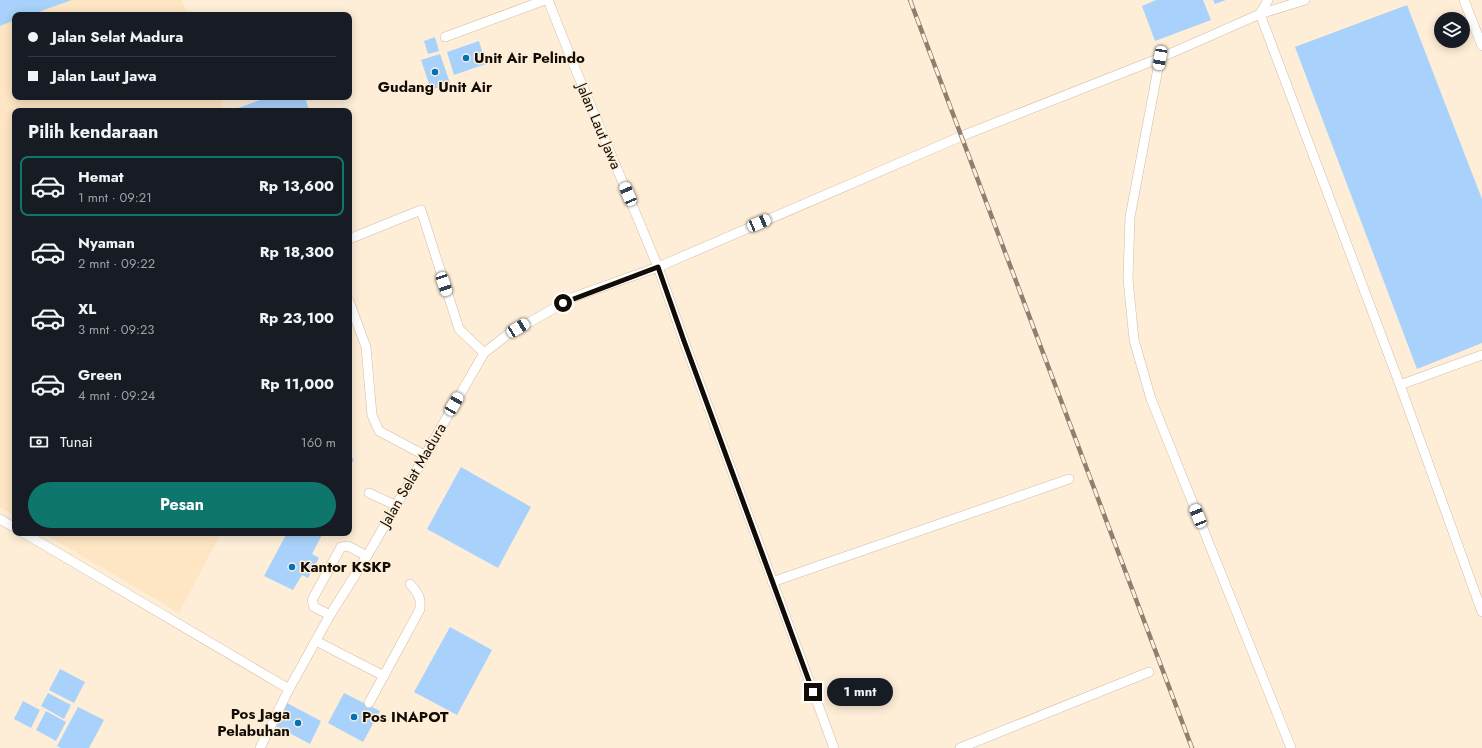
<!DOCTYPE html>
<html lang="id">
<head>
<meta charset="utf-8">
<style>
	:root { --surface:#171b24; --page:#242831; --text:#f1f3f6; --muted:#9ea1a6; --line:#363941; --accent:#0f766e }
	body { margin:0; font-family:Jost,sans-serif; background:var(--page); color:var(--text); height:100vh; display:flex; flex-direction:column; font-size:15px; white-space:nowrap }
	* { box-sizing:border-box; margin:0 }
	p { font-size:13px; color:var(--muted) }
	.icon { flex:none; width:22px; height:22px; fill:none; stroke:currentColor; stroke-width:2; stroke-linecap:round; stroke-linejoin:round }
	.map { position:relative; flex:1; overflow:hidden }
	.details { position:absolute; left:12px; top:108px; width:340px; height:428px; display:flex; flex-direction:column; background:var(--surface); border-radius:8px; box-shadow:0 2px 10px #0003 }
	.details>* { flex:none }
	.guide { position:absolute; left:12px; top:12px; width:340px; height:88px; border-radius:8px; box-shadow:0 2px 10px #0003; display:grid; align-content:center; height:88px; padding:0 16px; background:var(--surface) }
	.tools { position:absolute; left:1434px; top:12px; display:grid; gap:8px }
	.tools a { display:grid; place-items:center; width:36px; height:36px; border-radius:50%; background:var(--surface); box-shadow:0 2px 10px #0003; font-size:20px }
	.end { position:absolute; width:18px; height:18px; margin:-9px; border:5px solid #120c04; background:#fff; box-shadow:0 0 0 2px #fff }
	.from { border-radius:50% }
	.bubble { position:absolute; height:28px; border-radius:14px; background:var(--surface); box-shadow:0 2px 10px #0003; font-size:13px; font-weight:700; line-height:28px; text-align:center }
	.car { position:absolute; width:12px; height:24px; margin:-12px -6px; border-radius:5px; box-shadow:0 0 3px 1px #0007; background:linear-gradient(#fff 24%,#345 0 40%,#fff 0 76%,#345 0 86%,#fff 0) }
	.guide b { display:flex; align-items:center; gap:14px; height:38px; font-size:15px }
	.guide b+b { border-top:1px solid var(--line) }
	.guide i { width:10px; height:10px; background:var(--text) }
	ul { padding:0; list-style:none }
	li { display:flex; align-items:center; gap:12px; height:60px; margin:0 8px 6px; padding:0 8px; border:2px solid transparent; border-radius:8px }
	li div { flex:1 }
	li b { display:block; font-size:15px }
	li em { font-style:normal; font-weight:700 }
	li.selected { border-color:var(--accent) }
	li>.icon { width:36px; height:36px; stroke-width:1.5 }
	h2 { padding:0 16px; font-size:18px; line-height:48px }
	.pay { display:flex; align-items:center; gap:10px; height:44px; padding:0 16px; font-size:15px }
	.pay p { margin-inline-start:auto }
	.action { display:flex; gap:8px; margin-top:auto; padding:8px 16px }
	.action a { flex:1; height:46px; border-radius:24px; background:var(--accent); color:#fff; font-size:16px; font-weight:700; line-height:46px; text-align:center }
	.map>svg:first-child { display:block }
	.built { fill:#fee6c4 }
	.building { fill:#a8d2fb }
	.lines { fill:none; stroke-linecap:round; stroke-linejoin:round }
	.service-casing { stroke:#d1bea4; stroke-width:10 }
	.service { stroke:#fff; stroke-width:9 }
	.rail-casing { stroke:#8b8071; stroke-width:4.5 }
	.rail { stroke:#feeed8; stroke-width:3; stroke-dasharray:9; stroke-linecap:butt }
	.route { stroke:#120c04; stroke-width:5 }
	.poi-dot { fill:#0272bd; stroke:#feeed8; stroke-width:1.5 }
	.labels { text-anchor:middle; stroke-width:3; stroke-linejoin:round; paint-order:stroke }
	.poi-label { font-size:15px; font-weight:bold; fill:#120c04; stroke:#feeed8; text-anchor:start }
	.street-label { font-size:15px; fill:#120c04; stroke:#feeed8 }
</style>
</head>
<body>
<div class="map">
<svg width="1482" height="748" viewBox="0 0 1482 748">
	<rect width="100%" height="100%" fill="#feeed8"/>
	<g class="built">
		<polygon points="0,0 182,0 187,15 15,15 15,97 219,97 225,111 15,111 15,516 0,507"/>
		<polygon points="43,533 221,533 179,613"/>
	</g>
	<g class="building">
		<polygon points="0,0 72,0 30,15 15,15 15,20 0,26"/>
		<polygon points="1156,0 1203,0 1211,20 1155,41 1142,6"/>
		<polygon points="1213,0 1226,0 1215,4"/>
		<polygon points="1407,5 1482,199 1482,343 1417,369 1295,47"/>
		<polygon points="435,37 439,51 428,54 424,41"/>
		<polygon points="479,41 486,64 454,75 447,52"/>
		<polygon points="440,54 450,83 431,90 421,60"/>
		<polygon points="268,97 305,97 309,111 230,111"/>
		<polygon points="349,457 354,459 349,469"/>
		<polygon points="461,467 531,507 498,568 427,529"/>
		<polygon points="287,533 323,533 312,554 319,558 308,578 302,575 293,590 264,576"/>
		<polygon points="450,627 492,650 457,715 414,692"/>
		<polygon points="60,669 85,682 74,703 49,690"/>
		<polygon points="48,693 71,705 64,719 41,706"/>
		<polygon points="344,693 380,711 363,742 328,723"/>
		<polygon points="23,701 40,710 31,728 14,719"/>
		<polygon points="285,702 321,721 310,744 274,725"/>
		<polygon points="78,707 104,720 89,748 61,748 57,746"/>
		<polygon points="46,711 66,722 56,741 36,730"/>
	</g>
	<g class="lines">
		<g class="service-casing">
			<g id="service">
				<polyline points="548,0 573,63 658,267 684,341 834,748"/>
				<polyline points="1305,0 1260,14 1400,385 1482,612"/>
				<polyline points="1464,0 1482,46"/>
				<polyline points="445,37 545,0"/>
				<polyline points="1160,58 1130,217 1128,279 1134,340 1151,399 1291,748"/>
				<polyline points="349,239 421,210 459,329 484,353"/>
				<polyline points="349,301 366,347 372,415 379,431 424,455"/>
				<polyline points="1400,385 1482,355"/>
				<polyline points="369,493 395,505"/>
				<polyline points="0,519 15,528"/>
				<polyline points="24,533 289,689"/>
				<polyline points="772,582 1069,479"/>
				<polyline points="330,615 314,607 312,600 341,547 348,546 367,556"/>
				<polyline points="316,641 384,676"/>
				<path d="M369,703L420,609C421,597 418,593 410,584"/>
				<polyline points="260,748 289,689 330,615 367,556 484,353 507,335 574,297 658,267 962,136 1160,58 1260,14 1268,0"/>
				<polyline points="960,748 1149,672"/>
			</g>
		</g>
		<use href="#service" class="service"/>
		<g class="rail-casing">
			<polyline id="rail" points="910,0 1192,748"/>
		</g>
		<use href="#rail" class="rail"/>
	</g>
	<g class="lines">
		<polyline class="route" points="563,303 658,267 684,341 813,692"/>
	</g>
	<g class="poi-dot">
		<circle cx="466" cy="58" r="4"/>
		<circle cx="435" cy="72" r="4"/>
		<circle cx="292" cy="567" r="4"/>
		<circle cx="354" cy="717" r="4"/>
		<circle cx="298" cy="723" r="4"/>
	</g>
	<g class="labels">
		<g class="poi-label">
			<text x="474" y="63">Unit Air Pelindo</text>
			<text x="435" y="92" text-anchor="middle">Gudang Unit Air</text>
			<text x="300" y="572">Kantor KSKP</text>
			<text x="290" y="719" text-anchor="end">Pos Jaga<tspan x="290" dy="17">Pelabuhan</tspan></text>
			<text x="362" y="722">Pos INAPOT</text>
		</g>
		<g class="street-label">
			<text transform="translate(599 126) rotate(67)" y="5">Jalan Laut Jawa</text>
			<text transform="translate(413 475) rotate(-60)" y="5">Jalan Selat Madura</text>
		</g>
	</g>
</svg>
<div class="tools">
<a><svg class="icon" aria-label="layers" viewBox="0 0 24 24"><path d="M12 4l9 5-9 5-9-5zM3 14l9 5 9-5"/></svg></a>
</div>
<i class="end from" style="left:563px;top:303px"></i>
<i class="end" style="left:813px;top:692px"></i>
<div class="bubble" style="left:827px;top:678px;width:66px">1 mnt</div>
<i class="car" style="left:1160px;top:58px;rotate:190deg"></i>
<i class="car" style="left:628px;top:194px;rotate:337deg"></i>
<i class="car" style="left:759px;top:223px;rotate:67deg"></i>
<i class="car" style="left:444px;top:284px;rotate:162deg"></i>
<i class="car" style="left:518px;top:328px;rotate:59deg"></i>
<i class="car" style="left:454px;top:404px;rotate:30deg"></i>
<i class="car" style="left:1198px;top:516px;rotate:338deg"></i>
<div class="guide">
<b><i class="from"></i>Jalan Selat Madura</b>
<b><i></i>Jalan Laut Jawa</b>
</div>
<section class="details">
<h2>Pilih kendaraan</h2>
<ul>
<li class="selected"><svg class="icon" aria-label="car" viewBox="0 0 24 24"><path d="M5 17H2v-5l4-1 3-4h7l3 4 3 1v5h-3M9 17h6M6 11h13"/><circle cx="7" cy="17" r="2"/><circle cx="17" cy="17" r="2"/></svg><div><b>Hemat</b><p>1 mnt · 09:21</p></div><em>Rp 13,600</em></li>
<li><svg class="icon" aria-label="car" viewBox="0 0 24 24"><path d="M5 17H2v-5l4-1 3-4h7l3 4 3 1v5h-3M9 17h6M6 11h13"/><circle cx="7" cy="17" r="2"/><circle cx="17" cy="17" r="2"/></svg><div><b>Nyaman</b><p>2 mnt · 09:22</p></div><em>Rp 18,300</em></li>
<li><svg class="icon" aria-label="car" viewBox="0 0 24 24"><path d="M5 17H2v-5l4-1 3-4h7l3 4 3 1v5h-3M9 17h6M6 11h13"/><circle cx="7" cy="17" r="2"/><circle cx="17" cy="17" r="2"/></svg><div><b>XL</b><p>3 mnt · 09:23</p></div><em>Rp 23,100</em></li>
<li><svg class="icon" aria-label="car" viewBox="0 0 24 24"><path d="M5 17H2v-5l4-1 3-4h7l3 4 3 1v5h-3M9 17h6M6 11h13"/><circle cx="7" cy="17" r="2"/><circle cx="17" cy="17" r="2"/></svg><div><b>Green</b><p>4 mnt · 09:24</p></div><em>Rp 11,000</em></li>
</ul>
<div class="pay"><svg class="icon" aria-label="cash" viewBox="0 0 24 24"><path d="M3 7h18v10H3z"/><circle cx="12" cy="12" r="2"/></svg>Tunai<p>160 m</p></div>
<div class="action"><a>Pesan</a></div>
</section>
</div>
</body>
</html>
